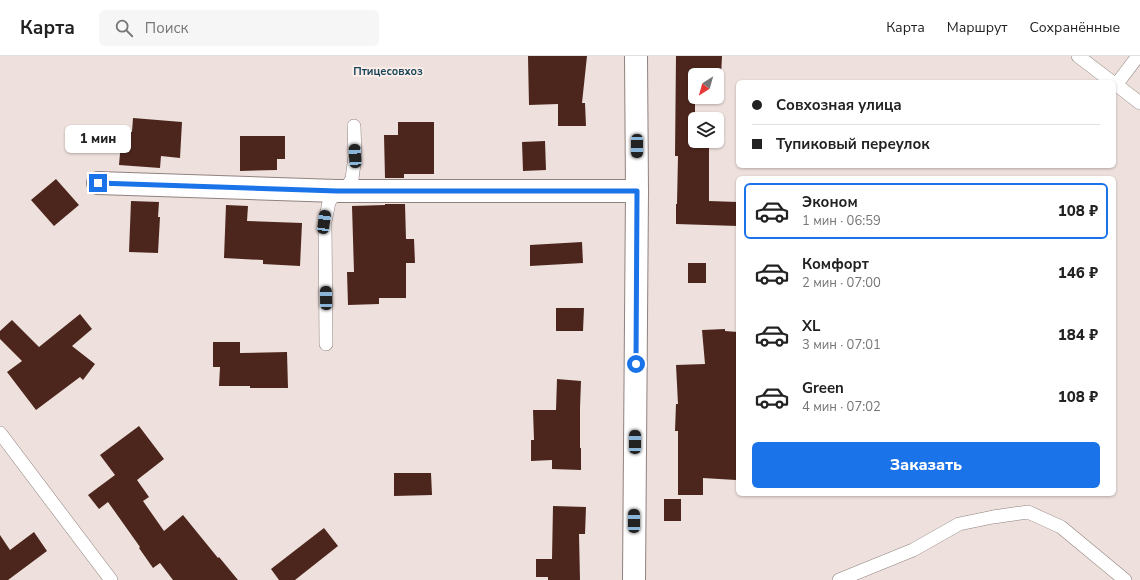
<!DOCTYPE html>
<html lang="ru">
<head>
<meta charset="utf-8">
<style>
	:root { --surface:#fff; --page:#f6f6f6; --text:#222; --muted:#767676; --line:#e0e0e0; --accent:#1a73e8 }
	body { margin:0; font-family:"Nunito Sans",sans-serif; background:var(--page); color:var(--text); height:100vh; display:flex; flex-direction:column; font-size:15px; white-space:nowrap }
	* { box-sizing:border-box; margin:0 }
	p { font-size:13px; color:var(--muted) }
	.icon { flex:none; width:22px; height:22px; fill:none; stroke:currentColor; stroke-width:2; stroke-linecap:round; stroke-linejoin:round }
	.map { position:relative; flex:1; overflow:hidden }
	.side { position:absolute; left:736px; top:120px; width:380px; height:320px; display:flex; flex-direction:column; background:var(--surface); border-radius:6px; box-shadow:0 1px 3px #0004 }
	.side>* { flex:none }
	.hud { position:absolute; left:736px; top:24px; width:380px; height:88px; border-radius:6px; box-shadow:0 1px 3px #0004; display:grid; align-content:center; height:88px; padding:0 16px; background:var(--surface) }
	.needle { width:26px; rotate:217deg }
	.controls { position:absolute; left:688px; top:12px; display:grid; gap:8px }
	.controls a { display:grid; place-items:center; width:36px; height:36px; border-radius:6px; background:var(--surface); box-shadow:0 1px 3px #0004; font-size:20px }
	.end { position:absolute; width:18px; height:18px; margin:-9px; border:5px solid #1a73e8; background:#fff; box-shadow:0 0 0 2px #fff }
	.from { border-radius:50% }
	.bubble { position:absolute; height:28px; border-radius:6px; background:var(--surface); box-shadow:0 1px 3px #0004; font-size:13px; font-weight:800; line-height:28px; text-align:center }
	.car { position:absolute; width:12px; height:24px; margin:-12px -6px; border-radius:5px; box-shadow:0 0 3px 1px #0007; background:linear-gradient(#222 24%,#8ab4d8 0 40%,#222 0 76%,#8ab4d8 0 86%,#222 0) }
	.hud b { display:flex; align-items:center; gap:14px; height:38px; font-size:15px }
	.hud b+b { border-top:1px solid var(--line) }
	.hud i { width:10px; height:10px; background:var(--text) }
	ul { padding:7px 0 0; list-style:none }
	li { display:flex; align-items:center; gap:12px; height:56px; margin:0 8px 6px; padding:0 8px; border:2px solid transparent; border-radius:6px }
	li div { flex:1 }
	li b { display:block; font-size:15px }
	li em { font-style:normal; font-weight:800 }
	li.current { border-color:var(--accent) }
	li>.icon { width:36px; height:36px; stroke-width:1.5 }
	.cta { display:flex; gap:8px; margin-top:auto; padding:8px 16px }
	.cta a { flex:1; height:46px; border-radius:6px; background:var(--accent); color:#fff; font-size:16px; font-weight:800; line-height:46px; text-align:center }
	header { display:flex; align-items:center; gap:24px; box-sizing:border-box; height:56px; padding:0 20px; background:var(--surface); border-bottom:1px solid var(--line) }
	header strong { font-size:19px }
	nav { display:flex; gap:22px; margin-inline-start:auto; font-size:14px }
	.search { width:280px; height:36px; background:var(--page); display:flex; align-items:center; gap:10px; box-sizing:border-box; padding:0 14px; border-radius:6px; color:var(--muted); font-size:15px }
	.map>svg:first-child { display:block }
	.building { fill:#4c261d }
	.lines { fill:none; stroke-linecap:round; stroke-linejoin:round }
	.lane-casing { stroke:#90827f; stroke-width:14 }
	.street-casing { stroke:#90827f; stroke-width:24 }
	.lane { stroke:#fff; stroke-width:13 }
	.street { stroke:#fff; stroke-width:22 }
	.route { stroke:#1a73e8; stroke-width:5 }
	.labels { text-anchor:middle; stroke-width:4; stroke-linejoin:round; paint-order:stroke }
	.neighbourhood-label { font-size:11px; font-weight:bold; fill:#174559; stroke:#fcede9 }
</style>
</head>
<body>
<header>
<strong>Карта</strong>
<div class="search"><svg class="icon" aria-label="search" viewBox="0 0 24 24"><circle cx="10" cy="10" r="6"/><path d="M15 15l6 6"/></svg>Поиск</div>
<nav><a>Карта</a><a>Маршрут</a><a>Сохранённые</a></nav>
</header>
<div class="map">
<svg width="1140" height="524" viewBox="0 0 1140 524">
	<rect width="100%" height="100%" fill="#eee0dc"/>
	<g class="building">
		<polygon points="528,0 587,0 582,47 585,47 586,70 558,70 558,48 529,49"/>
		<polygon points="676,0 722,0 721,20 695,18 695,56 701,56 701,63 695,63 695,85 709,85 709,145 738,146 738,170 676,168 676,148 677,148 678,100 675,100"/>
		<polygon points="133,62 182,66 180,102 161,100 160,112 119,109 122,75 132,76"/>
		<polygon points="398,66 434,66 434,118 404,118 404,122 385,122 384,79 398,79"/>
		<polygon points="240,80 285,80 285,103 277,103 277,114 240,115"/>
		<polygon points="545,85 546,114 523,115 522,86"/>
		<polygon points="56,123 79,149 54,170 31,144"/>
		<polygon points="131,145 159,146 158,161 160,161 158,197 129,196"/>
		<polygon points="385,148 405,148 406,183 414,183 415,207 406,207 406,242 379,242 379,248 348,249 347,216 354,216 352,150 385,149"/>
		<polygon points="226,149 248,150 247,165 302,167 300,210 263,208 263,204 224,202"/>
		<polygon points="582,186 583,207 530,210 530,189"/>
		<rect x="688" y="207" width="18" height="20"/>
		<polygon points="556,252 584,252 583,275 556,275"/>
		<polygon points="80,258 92,273 72,290 95,308 83,324 80,321 36,354 7,316 22,305 0,283 0,275 12,264 39,291"/>
		<polygon points="725,273 725,275 738,276 738,395 736,424 703,422 703,439 678,439 678,375 675,375 676,348 678,348 676,309 705,308 702,274"/>
		<polygon points="213,286 240,286 240,297 287,296 288,332 250,332 250,330 219,330 220,311 213,311"/>
		<polygon points="557,323 581,325 580,352 580,392 581,392 581,414 552,413 552,404 531,405 531,384 534,384 533,354 556,354"/>
		<polygon points="139,370 164,403 137,424 149,441 143,445 164,475 183,459 218,502 219,501 238,524 173,524 160,507 153,512 139,492 140,491 108,446 99,453 88,439 115,419 100,399"/>
		<polygon points="394,417 431,417 432,439 394,440"/>
		<rect x="664" y="443" width="17" height="22"/>
		<polygon points="553,450 586,451 585,478 579,478 580,524 548,524 548,521 536,521 536,503 552,503"/>
		<polygon points="324,472 338,490 295,524 279,524 271,513"/>
		<polygon points="34,476 47,495 8,524 0,524 0,479 10,494"/>
	</g>
	<g class="lines">
		<g class="lane-casing">
			<g id="lane">
				<polyline points="1078,0 1112,26"/>
				<polyline points="1114,27 1140,47"/>
				<polyline points="1116,29 1138,0"/>
				<polyline points="326,288 325,166 329,146 337,135 348,129 352,123 355,100 354,70"/>
				<polyline points="0,377 111,524"/>
				<polyline points="839,524 913,494 959,468 993,461 1028,456 1061,471 1125,524"/>
			</g>
		</g>
		<g class="street-casing">
			<g id="street">
				<polyline points="98,127 337,135 637,135"/>
				<polyline points="634,524 637,135 636,0"/>
			</g>
		</g>
		<use href="#lane" class="lane"/>
		<use href="#street" class="street"/>
	</g>
	<g class="lines">
		<polyline class="route" points="98,127 337,135 637,135 636,308"/>
	</g>
	<g class="labels">
		<g class="neighbourhood-label">
			<text x="388" y="19">Птицесовхоз</text>
		</g>
	</g>
</svg>
<div class="controls">
<a><svg class="needle" viewBox="-14 -14 28 28"><path d="M0-13l5 13h-10z" fill="#e53935"/><path d="M0 13l5-13h-10z" fill="#767676"/></svg></a>
<a><svg class="icon" aria-label="layers" viewBox="0 0 24 24"><path d="M12 4l9 5-9 5-9-5zM3 14l9 5 9-5"/></svg></a>
</div>
<i class="end from" style="left:636px;top:308px"></i>
<i class="end" style="left:98px;top:127px"></i>
<div class="bubble" style="left:65px;top:69px;width:66px">1 мин</div>
<i class="car" style="left:637px;top:90px;rotate:180deg"></i>
<i class="car" style="left:355px;top:100px;rotate:357deg"></i>
<i class="car" style="left:324px;top:166px;rotate:8deg"></i>
<i class="car" style="left:326px;top:242px;rotate:359deg"></i>
<i class="car" style="left:635px;top:386px;rotate:0deg"></i>
<i class="car" style="left:634px;top:465px;rotate:0deg"></i>
<div class="hud">
<b><i class="from"></i>Совхозная улица</b>
<b><i></i>Тупиковый переулок</b>
</div>
<section class="side">
<ul>
<li class="current"><svg class="icon" aria-label="car" viewBox="0 0 24 24"><path d="M5 17H2v-5l4-1 3-4h7l3 4 3 1v5h-3M9 17h6M6 11h13"/><circle cx="7" cy="17" r="2"/><circle cx="17" cy="17" r="2"/></svg><div><b>Эконом</b><p>1 мин · 06:59</p></div><em>108 ₽</em></li>
<li><svg class="icon" aria-label="car" viewBox="0 0 24 24"><path d="M5 17H2v-5l4-1 3-4h7l3 4 3 1v5h-3M9 17h6M6 11h13"/><circle cx="7" cy="17" r="2"/><circle cx="17" cy="17" r="2"/></svg><div><b>Комфорт</b><p>2 мин · 07:00</p></div><em>146 ₽</em></li>
<li><svg class="icon" aria-label="car" viewBox="0 0 24 24"><path d="M5 17H2v-5l4-1 3-4h7l3 4 3 1v5h-3M9 17h6M6 11h13"/><circle cx="7" cy="17" r="2"/><circle cx="17" cy="17" r="2"/></svg><div><b>XL</b><p>3 мин · 07:01</p></div><em>184 ₽</em></li>
<li><svg class="icon" aria-label="car" viewBox="0 0 24 24"><path d="M5 17H2v-5l4-1 3-4h7l3 4 3 1v5h-3M9 17h6M6 11h13"/><circle cx="7" cy="17" r="2"/><circle cx="17" cy="17" r="2"/></svg><div><b>Green</b><p>4 мин · 07:02</p></div><em>108 ₽</em></li>
</ul>
<div class="cta"><a>Заказать</a></div>
</section>
</div>
</body>
</html>
